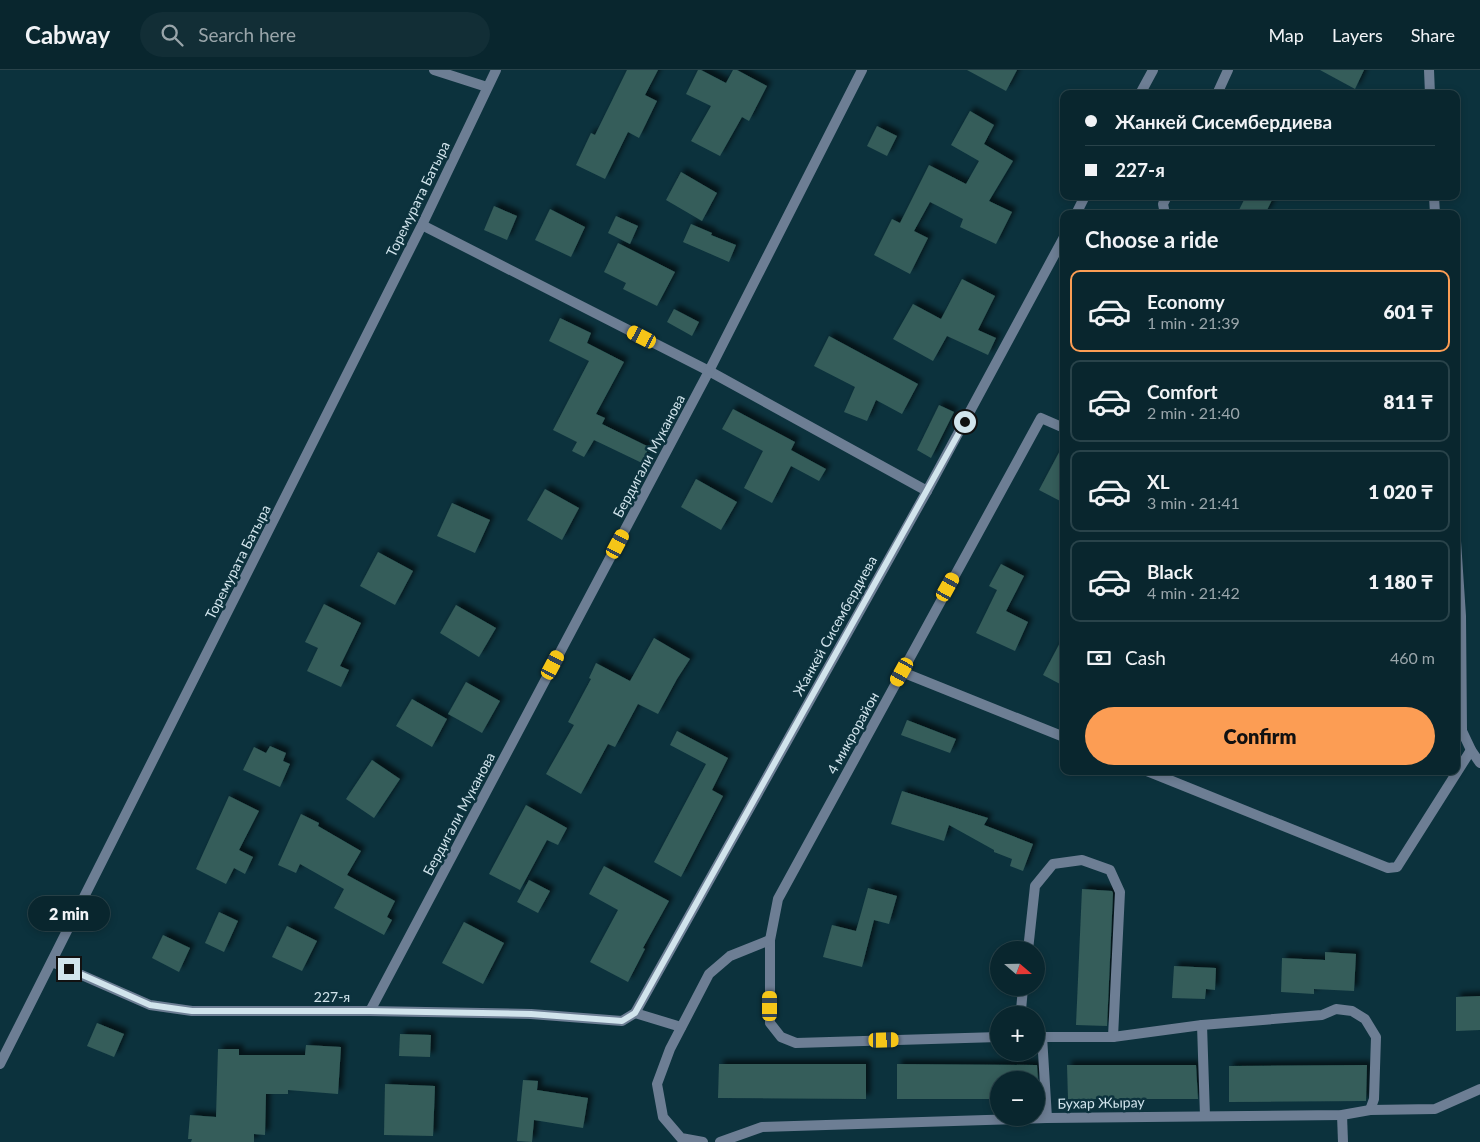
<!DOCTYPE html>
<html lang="en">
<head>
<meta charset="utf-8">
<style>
	:root { --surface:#09262e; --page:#122e36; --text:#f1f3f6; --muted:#99a5aa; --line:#29434a; --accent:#fc9d54 }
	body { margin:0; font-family:Lato,sans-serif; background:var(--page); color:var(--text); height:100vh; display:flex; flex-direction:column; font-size:19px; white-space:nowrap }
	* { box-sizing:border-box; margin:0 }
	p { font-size:16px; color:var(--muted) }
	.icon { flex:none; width:28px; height:28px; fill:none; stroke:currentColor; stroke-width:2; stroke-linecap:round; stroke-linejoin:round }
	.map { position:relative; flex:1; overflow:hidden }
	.drawer { position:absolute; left:1060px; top:140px; width:400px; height:565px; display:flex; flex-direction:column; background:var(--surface); border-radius:10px; box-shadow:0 2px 8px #0003,0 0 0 1px var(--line) }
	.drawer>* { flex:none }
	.hud { position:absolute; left:1060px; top:20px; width:400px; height:110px; border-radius:10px; box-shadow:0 2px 8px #0003,0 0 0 1px var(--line); display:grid; align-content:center; height:110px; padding:0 25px; background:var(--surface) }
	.needle { width:32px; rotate:110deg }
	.buttons { position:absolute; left:990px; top:871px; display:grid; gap:10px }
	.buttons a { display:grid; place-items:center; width:55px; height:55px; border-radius:50%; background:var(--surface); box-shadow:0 2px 8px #0003,0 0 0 1px var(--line); font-size:25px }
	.end { position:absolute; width:22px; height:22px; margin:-11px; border:6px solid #d1e4ec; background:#111; box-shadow:0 0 0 2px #111 }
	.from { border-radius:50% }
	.bubble { position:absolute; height:35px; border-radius:18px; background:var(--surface); box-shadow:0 2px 8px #0003,0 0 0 1px var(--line); font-size:16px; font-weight:800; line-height:35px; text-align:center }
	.car { position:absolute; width:15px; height:30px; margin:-15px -8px; border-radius:6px; box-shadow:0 0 4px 1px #0007; background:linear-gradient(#f5c518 24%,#345 0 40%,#f5c518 0 76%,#345 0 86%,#f5c518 0) }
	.hud b { display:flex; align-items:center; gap:18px; height:48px; font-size:19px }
	.hud b+b { border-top:1px solid var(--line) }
	.hud i { width:12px; height:12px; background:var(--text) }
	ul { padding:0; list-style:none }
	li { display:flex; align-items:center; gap:15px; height:82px; margin:0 10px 8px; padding:0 15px; border:2px solid var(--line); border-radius:10px }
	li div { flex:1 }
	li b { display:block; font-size:19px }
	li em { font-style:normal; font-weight:800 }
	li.active { border-color:var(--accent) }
	li>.icon { width:45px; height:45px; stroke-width:1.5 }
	h2 { padding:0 25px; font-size:22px; line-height:60px }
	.pay { display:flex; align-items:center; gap:12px; height:55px; padding:0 25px; font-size:19px }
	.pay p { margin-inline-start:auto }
	.action { display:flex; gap:10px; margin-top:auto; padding:10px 25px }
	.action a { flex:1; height:58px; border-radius:30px; background:var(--accent); color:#111; font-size:20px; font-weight:800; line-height:58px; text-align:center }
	header { display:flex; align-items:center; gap:30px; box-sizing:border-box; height:70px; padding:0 25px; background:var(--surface); border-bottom:1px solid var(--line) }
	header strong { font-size:24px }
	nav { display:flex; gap:28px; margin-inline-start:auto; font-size:18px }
	.search { width:350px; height:45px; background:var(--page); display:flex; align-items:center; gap:12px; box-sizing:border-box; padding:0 18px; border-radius:28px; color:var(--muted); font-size:19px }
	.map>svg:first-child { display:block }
	.building { fill:#355d5a; filter:url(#shadow) }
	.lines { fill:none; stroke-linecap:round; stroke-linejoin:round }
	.service { stroke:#6d7e94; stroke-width:10 }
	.minor { stroke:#6d7e94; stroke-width:10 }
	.tertiary { stroke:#6d7e94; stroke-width:10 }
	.route { stroke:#d1e4ec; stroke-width:6 }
	.labels { text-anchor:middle; stroke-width:5; stroke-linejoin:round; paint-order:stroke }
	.street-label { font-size:14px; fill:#d1e4ec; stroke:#0c323d }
</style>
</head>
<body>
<header>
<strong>Cabway</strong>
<div class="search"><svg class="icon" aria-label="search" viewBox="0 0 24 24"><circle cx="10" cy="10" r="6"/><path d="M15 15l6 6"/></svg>Search here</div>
<nav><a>Map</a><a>Layers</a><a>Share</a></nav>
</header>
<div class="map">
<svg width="1480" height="1072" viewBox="0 0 1480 1072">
	<defs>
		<filter id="shadow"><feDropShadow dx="4.5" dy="-4.5" stdDeviation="2.5" flood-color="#0009"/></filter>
	</defs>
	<rect width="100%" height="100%" fill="#0c323d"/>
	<g class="building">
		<polygon points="627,0 658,0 645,25 657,31 639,68 628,62 605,109 576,95 591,63 595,65"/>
		<polygon points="698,0 701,0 726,13 733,0 737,0 767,16 749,51 742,47 720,86 691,71 711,36 686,24"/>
		<polygon points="967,0 1017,0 1006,21"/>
		<polygon points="1320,0 1364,0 1355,19"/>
		<polygon points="970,41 994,55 984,74 1013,91 989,131 1012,142 996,174 960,157 963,149 930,132 914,161 928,168 910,204 874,185 892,149 900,153 929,95 966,114 979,91 951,75"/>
		<polygon points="877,56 897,66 887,86 867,76"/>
		<polygon points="681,102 717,123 702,151 666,130"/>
		<polygon points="1246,126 1274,126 1265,144 1247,144 1239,140"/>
		<polygon points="494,136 517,146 507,170 484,160"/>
		<polygon points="550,139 585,157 571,187 535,170"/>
		<polygon points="616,146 638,156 630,174 608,163"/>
		<polygon points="691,154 712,163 711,165 736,175 729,192 683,172"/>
		<polygon points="618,173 675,202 657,236 623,219 626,213 604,202"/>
		<polygon points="962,209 995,226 978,260 996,268 988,285 947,266 933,291 893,269 913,234 941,249"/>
		<polygon points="674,239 699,252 692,266 667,252"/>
		<polygon points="560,248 591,263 587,273 624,292 596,344 605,348 602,354 649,377 642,393 594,370 584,387 572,381 577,372 553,360 589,291 549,271"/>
		<polygon points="829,266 918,314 902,344 876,330 867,351 844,342 855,317 814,296"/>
		<polygon points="939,335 954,342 931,388 917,380"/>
		<polygon points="733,339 795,372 791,380 826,399 819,411 791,396 772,433 744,418 763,381 722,359"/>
		<polygon points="1064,373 1064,433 1039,420"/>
		<polygon points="696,409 737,432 721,460 681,437"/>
		<polygon points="545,419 579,438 562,470 527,450"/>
		<polygon points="452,433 490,450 475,483 437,466"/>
		<polygon points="378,482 413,501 395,535 360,516"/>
		<polygon points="1001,494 1024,506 1006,541 1028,552 1015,581 976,563 997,520 989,516"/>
		<polygon points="324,534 361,553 340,596 349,600 341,617 307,601 318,578 305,572"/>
		<polygon points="456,535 496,558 479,587 440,563"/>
		<polygon points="1064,565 1064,606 1060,614 1043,605"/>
		<polygon points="654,568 690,589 677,609 658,644 638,634 615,677 608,674 581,724 546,704 574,655 568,652 591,609 589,608 596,593 630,611"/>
		<polygon points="466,612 500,631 482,663 448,644"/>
		<polygon points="412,629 447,649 432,677 396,656"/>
		<polygon points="907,650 956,669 950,683 901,665"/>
		<polygon points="677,661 728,688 712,720 723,726 681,807 654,792 706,694 670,675"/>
		<polygon points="270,676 286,683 283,691 290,694 280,717 243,700 254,677 266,683"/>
		<polygon points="372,690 400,709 374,748 346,729"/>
		<polygon points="902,721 988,748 984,755 1033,774 1023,801 1010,796 1012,789 994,782 994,780 949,755 944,771 891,754"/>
		<polygon points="229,726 259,741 239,780 253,787 245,804 234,798 226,814 196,799"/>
		<polygon points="526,735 567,758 558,775 547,770 520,820 489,804"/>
		<polygon points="301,744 319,753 318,756 361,781 347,805 395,831 387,847 392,850 384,865 334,838 344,819 300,794 296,803 278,795"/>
		<polygon points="604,796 669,831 643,878 645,879 628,912 590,892 618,840 589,824"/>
		<polygon points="529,810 550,821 538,843 517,832"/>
		<polygon points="868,818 897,826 889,854 874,850 862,897 823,887 832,855 856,861"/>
		<polygon points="1082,819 1112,821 1113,823 1107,956 1076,955"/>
		<polygon points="219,842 238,851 224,882 205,873"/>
		<polygon points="464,852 504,873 483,914 442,893"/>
		<polygon points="287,856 317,871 302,901 272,887"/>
		<polygon points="163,865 190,878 179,902 152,888"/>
		<polygon points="1325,882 1356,884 1354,921 1314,919 1314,924 1281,922 1282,888 1325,890"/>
		<polygon points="1174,896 1216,898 1215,920 1206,919 1205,929 1172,928"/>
		<polygon points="1480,926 1480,960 1456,961 1456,927"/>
		<polygon points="97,953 124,964 114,987 87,976"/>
		<polygon points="400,964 431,965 430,987 399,986"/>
		<polygon points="306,975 341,977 338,1024 288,1020 288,1024 266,1024 265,1065 254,1064 254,1072 191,1072 192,1069 188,1069 190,1045 216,1047 218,979 239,979 239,985 305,985"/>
		<polygon points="719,994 866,994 866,1029 718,1028"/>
		<polygon points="897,994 1037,995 1038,1010 999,1010 999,1029 897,1029"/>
		<polygon points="1067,995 1196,995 1198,1029 1068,1029"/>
		<polygon points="1367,995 1366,1031 1229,1032 1229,996"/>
		<polygon points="523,1010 538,1011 537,1020 588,1028 583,1058 534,1050 532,1072 517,1071"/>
		<polygon points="385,1014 435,1016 433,1066 384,1065"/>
	</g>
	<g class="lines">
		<g class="service">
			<polyline points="434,0 487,17"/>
			<polyline points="1028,880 1035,816 1053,794 1082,790 1110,800 1120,822 1113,967"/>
			<polyline points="1023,918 1021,940 1025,945"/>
			<polyline points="635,943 681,957"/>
			<polyline points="1202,955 1205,1046"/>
			<polyline points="1036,959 1042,966 1047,1048"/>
			<polyline points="1342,1045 1343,1072"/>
		</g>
		<g class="minor">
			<polyline points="1429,0 1430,24"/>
			<polyline points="1140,24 1153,0"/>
			<polyline points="1217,24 1228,0"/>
			<polyline points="1434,126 1435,144"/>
			<polyline points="1076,144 1085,126"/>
			<polyline points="1165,144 1163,134 1167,126"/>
			<polyline points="422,155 709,301 927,421"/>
			<polyline points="1456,471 1461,546 1462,661 1471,680 1480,693"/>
			<polyline points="902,602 1064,667"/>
			<polyline points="1147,701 1388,798 1397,797 1471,680"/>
			<polyline points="52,892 150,935 192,941 370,941 531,944 622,951 635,943 927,421 1064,167"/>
			<polyline points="370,941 709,301 862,0"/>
			<polyline points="999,967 796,973 781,967 770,953 770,870 778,829 1041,348 1064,358"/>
			<polyline points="1036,967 1113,967 1202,955 1322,945 1336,939 1352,941 1365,949 1376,967 1374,1029 1370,1040"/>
			<polyline points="703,1072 681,1068 663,1047 657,1014 670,979 709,904 730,886 770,870"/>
			<polyline points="720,1072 762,1057 1047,1048 1342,1045 1370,1040 1435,1039 1480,1019"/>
		</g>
		<polyline class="tertiary" points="0,994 422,155 496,0"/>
	</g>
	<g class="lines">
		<polyline class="route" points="69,899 150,935 192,941 370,941 531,944 622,951 635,943 965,352"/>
	</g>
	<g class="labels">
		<g class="street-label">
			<text transform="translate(418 129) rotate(-64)" y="5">Торемурата Батыра</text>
			<text transform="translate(649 386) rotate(-62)" y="5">Бердигали Муканова</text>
			<text transform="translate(238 492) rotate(-63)" y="5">Торемурата Батыра</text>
			<text transform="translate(835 556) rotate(-61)" y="5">Жанкей Сисембердиева</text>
			<text transform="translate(853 663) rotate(-61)" y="5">4 микрорайон</text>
			<text transform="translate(459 744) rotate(-62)" y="5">Бердигали Муканова</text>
			<text x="332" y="932">227-я</text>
			<text transform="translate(1101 1033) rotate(-1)" y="5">Бухар Жырау</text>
		</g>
	</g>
</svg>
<div class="buttons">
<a><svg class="needle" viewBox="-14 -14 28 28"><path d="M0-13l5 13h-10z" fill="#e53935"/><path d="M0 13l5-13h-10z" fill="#99a5aa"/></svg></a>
<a>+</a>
<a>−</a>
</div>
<i class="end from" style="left:965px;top:352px"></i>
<i class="end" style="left:69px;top:899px"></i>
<div class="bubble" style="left:28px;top:826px;width:82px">2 min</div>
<i class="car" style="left:642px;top:267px;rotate:297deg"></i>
<i class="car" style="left:618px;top:474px;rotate:28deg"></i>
<i class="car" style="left:948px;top:517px;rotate:29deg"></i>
<i class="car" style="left:553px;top:595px;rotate:28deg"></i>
<i class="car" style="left:902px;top:602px;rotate:209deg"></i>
<i class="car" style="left:770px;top:936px;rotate:0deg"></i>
<i class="car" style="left:884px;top:970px;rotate:89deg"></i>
<div class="hud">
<b><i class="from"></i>Жанкей Сисембердиева</b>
<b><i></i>227-я</b>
</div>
<section class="drawer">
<h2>Choose a ride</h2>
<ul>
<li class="active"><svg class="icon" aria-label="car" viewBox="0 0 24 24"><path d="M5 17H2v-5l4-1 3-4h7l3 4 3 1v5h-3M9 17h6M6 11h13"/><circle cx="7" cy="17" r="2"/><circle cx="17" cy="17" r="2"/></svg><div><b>Economy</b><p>1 min · 21:39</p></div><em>601 ₸</em></li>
<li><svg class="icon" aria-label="car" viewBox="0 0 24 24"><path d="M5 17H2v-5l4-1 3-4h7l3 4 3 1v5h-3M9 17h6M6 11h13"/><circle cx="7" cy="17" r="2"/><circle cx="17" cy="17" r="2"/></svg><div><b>Comfort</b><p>2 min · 21:40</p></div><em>811 ₸</em></li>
<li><svg class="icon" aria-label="car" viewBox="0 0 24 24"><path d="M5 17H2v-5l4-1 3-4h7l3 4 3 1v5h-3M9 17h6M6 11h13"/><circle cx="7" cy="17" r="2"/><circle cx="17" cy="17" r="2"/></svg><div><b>XL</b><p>3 min · 21:41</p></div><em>1 020 ₸</em></li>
<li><svg class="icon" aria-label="car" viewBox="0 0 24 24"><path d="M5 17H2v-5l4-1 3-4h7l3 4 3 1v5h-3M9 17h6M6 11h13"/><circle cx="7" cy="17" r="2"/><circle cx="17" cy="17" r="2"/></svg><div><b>Black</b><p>4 min · 21:42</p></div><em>1 180 ₸</em></li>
</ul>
<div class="pay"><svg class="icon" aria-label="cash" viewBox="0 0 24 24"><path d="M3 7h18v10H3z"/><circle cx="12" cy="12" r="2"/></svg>Cash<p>460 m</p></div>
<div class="action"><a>Confirm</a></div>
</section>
</div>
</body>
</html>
